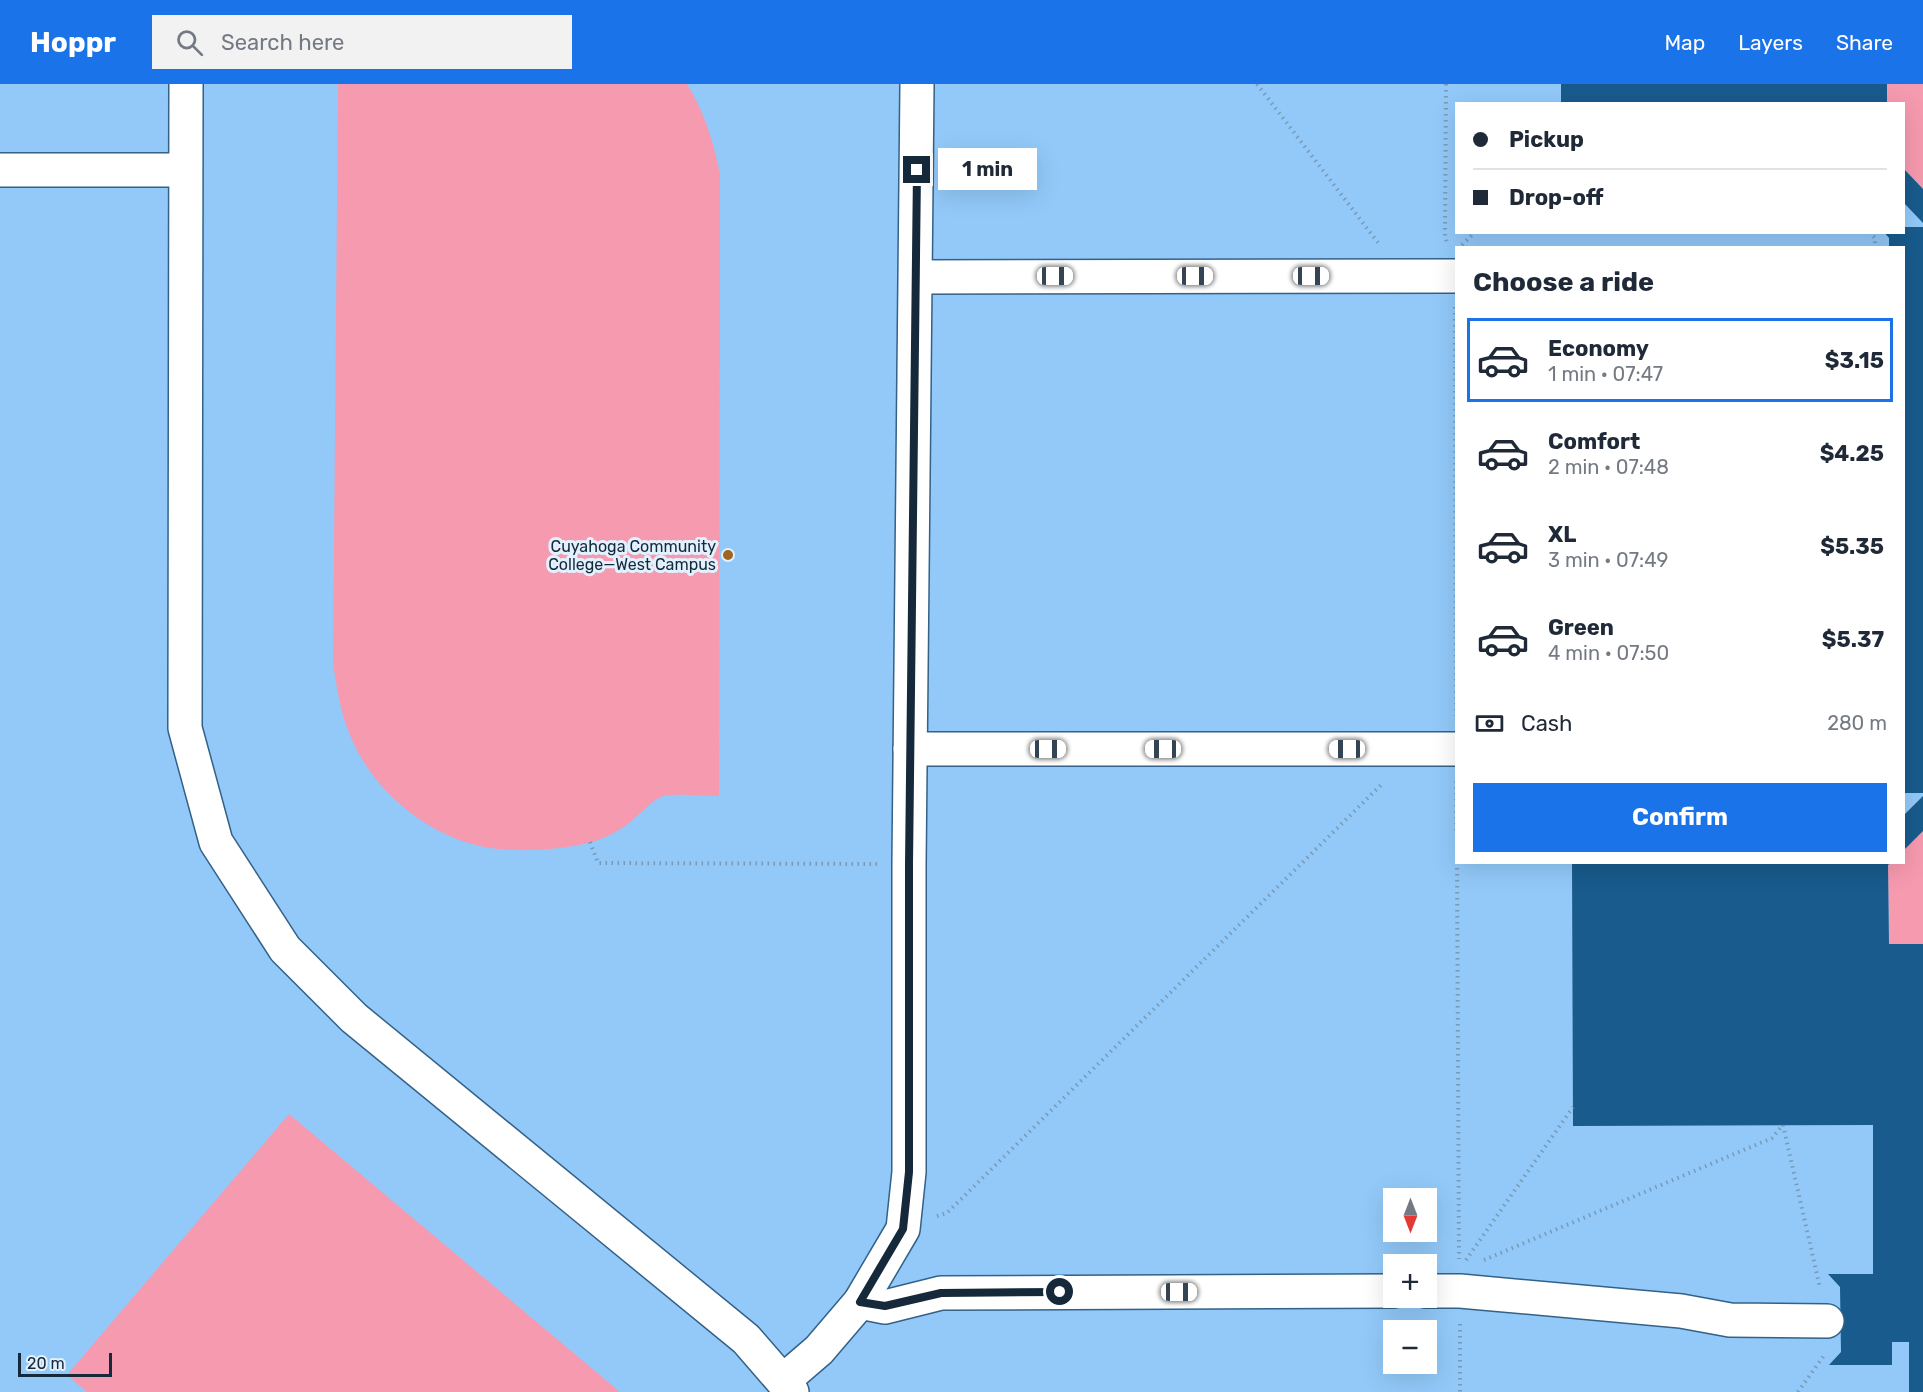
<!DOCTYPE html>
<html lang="en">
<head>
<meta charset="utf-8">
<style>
	:root { --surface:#fff; --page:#f2f2f3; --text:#1f2937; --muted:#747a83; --line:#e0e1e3; --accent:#1a73e8 }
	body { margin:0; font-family:Rubik,sans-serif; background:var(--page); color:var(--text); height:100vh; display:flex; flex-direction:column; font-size:22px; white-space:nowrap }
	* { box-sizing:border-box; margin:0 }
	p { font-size:20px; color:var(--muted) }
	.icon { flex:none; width:33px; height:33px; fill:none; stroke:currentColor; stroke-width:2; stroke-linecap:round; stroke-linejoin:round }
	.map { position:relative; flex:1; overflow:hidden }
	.sheet { position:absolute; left:1455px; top:162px; width:450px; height:618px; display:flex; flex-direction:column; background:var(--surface); border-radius:0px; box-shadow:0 6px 24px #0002 }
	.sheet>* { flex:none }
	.top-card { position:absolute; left:1455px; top:18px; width:450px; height:132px; border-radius:0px; box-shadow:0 6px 24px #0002; display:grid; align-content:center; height:132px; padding:0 18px; background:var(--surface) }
	.needle { width:39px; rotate:180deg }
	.buttons { position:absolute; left:1383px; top:1104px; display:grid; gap:12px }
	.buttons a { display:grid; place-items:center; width:54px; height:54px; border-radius:0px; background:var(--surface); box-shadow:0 6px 24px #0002; font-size:30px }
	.scale { position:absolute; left:18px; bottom:15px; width:94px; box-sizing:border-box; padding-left:6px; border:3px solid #16293a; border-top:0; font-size:16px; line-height:21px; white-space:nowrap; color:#16293a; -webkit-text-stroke:4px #e2f1fe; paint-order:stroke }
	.end { position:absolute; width:27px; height:27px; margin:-14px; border:8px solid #16293a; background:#fff; box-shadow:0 0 0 3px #fff }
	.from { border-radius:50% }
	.bubble { position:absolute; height:42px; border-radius:0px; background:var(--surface); box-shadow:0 6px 24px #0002; font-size:20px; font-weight:700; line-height:42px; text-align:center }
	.car { position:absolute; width:18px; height:36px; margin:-18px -9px; border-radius:8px; box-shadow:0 0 4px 2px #0007; background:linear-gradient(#fff 24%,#345 0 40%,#fff 0 76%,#345 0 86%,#fff 0) }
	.top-card b { display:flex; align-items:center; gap:21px; height:57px; font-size:22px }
	.top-card b+b { border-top:2px solid var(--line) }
	.top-card i { width:15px; height:15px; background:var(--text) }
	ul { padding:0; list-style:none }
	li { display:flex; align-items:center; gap:18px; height:84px; margin:0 12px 9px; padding:0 6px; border:3px solid transparent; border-radius:0px }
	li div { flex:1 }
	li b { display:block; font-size:22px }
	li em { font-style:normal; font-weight:700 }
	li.current { border-color:var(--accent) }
	li>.icon { width:54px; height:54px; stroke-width:1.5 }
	h2 { padding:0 18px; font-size:27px; line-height:72px }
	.pay { display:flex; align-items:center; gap:15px; height:66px; padding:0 18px; font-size:22px }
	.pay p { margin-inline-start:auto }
	.primary-button { display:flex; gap:12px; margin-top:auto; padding:12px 18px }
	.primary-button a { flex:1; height:69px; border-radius:0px; background:var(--accent); color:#fff; font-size:24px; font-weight:700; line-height:69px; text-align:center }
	header { display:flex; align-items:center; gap:36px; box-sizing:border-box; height:84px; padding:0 30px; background:var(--accent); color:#fff }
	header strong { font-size:28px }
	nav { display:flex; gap:33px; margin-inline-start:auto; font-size:21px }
	.search { width:420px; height:54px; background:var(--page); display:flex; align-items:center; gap:15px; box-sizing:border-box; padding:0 21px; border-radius:0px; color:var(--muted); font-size:22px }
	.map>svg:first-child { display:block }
	.built { fill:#92c9f9; fill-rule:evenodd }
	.green { fill:#f69aaf }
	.building { fill:#185b8c }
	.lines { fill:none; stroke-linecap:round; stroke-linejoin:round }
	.minor-casing { stroke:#336187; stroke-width:36 }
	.path { stroke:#799ab7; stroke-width:4; stroke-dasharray:1.5 4.5; stroke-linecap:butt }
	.minor { stroke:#fff; stroke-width:33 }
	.route { stroke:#16293a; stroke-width:8 }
	.poi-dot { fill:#9e6522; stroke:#e2f1fe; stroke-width:2 }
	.labels { text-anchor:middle; stroke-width:6; stroke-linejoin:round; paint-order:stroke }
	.poi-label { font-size:16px; fill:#16293a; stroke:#e2f1fe; text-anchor:end }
</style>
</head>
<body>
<header>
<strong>Hoppr</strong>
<div class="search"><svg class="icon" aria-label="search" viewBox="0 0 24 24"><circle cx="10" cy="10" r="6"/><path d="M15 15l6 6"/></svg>Search here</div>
<nav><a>Map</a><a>Layers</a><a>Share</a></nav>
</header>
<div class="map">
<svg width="1923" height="1308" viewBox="0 0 1923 1308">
	<rect width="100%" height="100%" fill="#acd3f6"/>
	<path class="built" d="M0,0H1923V1308H0ZM1456,20H1904V148H1456ZM1456,164H1904V778H1456ZM1394,1114H1426V1148H1394ZM1394,1180H1426V1214H1394ZM1394,1246H1426V1280H1394Z"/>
	<g class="green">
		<path d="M338,0H687C705,30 713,56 720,90L719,712C703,712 680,709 664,712C653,714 636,735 625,742C616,748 603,755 592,758C563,766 514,769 484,763C426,751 372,706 350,651C340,628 337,604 333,580Z"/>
		<polygon points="1887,0 1923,0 1923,105 1904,85 1904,20 1887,19"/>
		<polygon points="1923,747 1923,860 1889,860 1888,781 1891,779 1904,778 1904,766"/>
		<polygon points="289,1030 620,1308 87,1308 67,1291"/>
	</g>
	<g class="building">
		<rect x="1561" y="0" width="326" height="20"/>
		<polygon points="1904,85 1923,105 1923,139 1904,119"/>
		<polygon points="1904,143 1923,143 1923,709 1904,709 1904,164 1889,164 1889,154 1884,148 1904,148"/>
		<polygon points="1923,712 1923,747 1904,766 1904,731"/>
		<polygon points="1891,778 1888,781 1889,860 1923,860 1923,1308 1909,1308 1909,1258 1892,1258 1892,1281 1829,1281 1841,1268 1840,1203 1828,1190 1873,1190 1873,1041 1573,1042 1572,779"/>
	</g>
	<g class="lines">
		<g class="minor-casing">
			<g id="minor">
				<polyline points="186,0 185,644 216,758 285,865 354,934 746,1255 792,1308"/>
				<polyline points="0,86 185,86"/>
				<polyline points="916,193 1456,192"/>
				<polyline points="910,665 1456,665"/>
				<polyline points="1426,1207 1460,1207 1681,1227 1730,1236 1827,1237"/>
				<polyline points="860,1218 885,1223 941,1209 1394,1207"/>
				<polyline points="783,1297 819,1266 860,1218 903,1145 909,1088 909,780 917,0"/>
			</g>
		</g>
		<g class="path">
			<polyline points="1257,0 1379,160"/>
			<polyline points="1446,0 1445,152 1447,159"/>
			<polyline points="1869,148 1875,154 1875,164"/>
			<polyline points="1462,161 1475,148"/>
			<polyline points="1455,223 1456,632"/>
			<polyline points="1456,697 1456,747"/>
			<polyline points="590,758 598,779 878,780"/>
			<polyline points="1457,778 1459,1175"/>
			<polyline points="937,1132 947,1129 1383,699"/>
			<polyline points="1466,1176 1573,1023"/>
			<polyline points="1484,1176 1772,1054 1783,1041 1820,1204"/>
			<polyline points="1460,1240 1460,1308"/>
			<polyline points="1798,1308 1825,1270"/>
		</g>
		<use href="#minor" class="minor"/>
	</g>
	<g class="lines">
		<polyline class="route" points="917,86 909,780 909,1088 903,1145 860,1218 885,1222 941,1209 1060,1208"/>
	</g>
	<circle class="poi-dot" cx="728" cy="471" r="6"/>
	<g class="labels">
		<g class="poi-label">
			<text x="716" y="468">Cuyahoga Community<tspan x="716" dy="18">College—West Campus</tspan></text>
		</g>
	</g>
</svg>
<div class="buttons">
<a><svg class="needle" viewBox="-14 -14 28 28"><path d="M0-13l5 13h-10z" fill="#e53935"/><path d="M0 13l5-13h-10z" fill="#747a83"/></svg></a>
<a>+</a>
<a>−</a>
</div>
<div class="scale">20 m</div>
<i class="end from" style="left:1060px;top:1208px"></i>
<i class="end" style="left:917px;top:86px"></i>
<div class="bubble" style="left:938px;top:64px;width:99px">1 min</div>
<i class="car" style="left:1055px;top:192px;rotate:90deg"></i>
<i class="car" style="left:1195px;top:192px;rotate:90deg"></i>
<i class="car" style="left:1311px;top:192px;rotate:90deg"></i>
<i class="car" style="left:1048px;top:665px;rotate:90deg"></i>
<i class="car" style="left:1163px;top:665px;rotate:270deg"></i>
<i class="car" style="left:1347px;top:665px;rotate:270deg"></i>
<i class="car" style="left:1179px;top:1208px;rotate:90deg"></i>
<div class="top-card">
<b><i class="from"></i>Pickup</b>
<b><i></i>Drop-off</b>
</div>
<section class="sheet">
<h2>Choose a ride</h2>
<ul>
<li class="current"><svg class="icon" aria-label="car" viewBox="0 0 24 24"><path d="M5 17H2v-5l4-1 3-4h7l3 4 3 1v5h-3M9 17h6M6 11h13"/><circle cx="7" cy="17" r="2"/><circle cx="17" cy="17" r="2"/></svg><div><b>Economy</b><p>1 min · 07:47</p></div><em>$3.15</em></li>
<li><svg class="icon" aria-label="car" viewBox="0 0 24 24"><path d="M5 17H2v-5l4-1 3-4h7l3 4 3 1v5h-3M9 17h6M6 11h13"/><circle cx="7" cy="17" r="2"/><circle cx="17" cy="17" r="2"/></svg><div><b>Comfort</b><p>2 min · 07:48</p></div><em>$4.25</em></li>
<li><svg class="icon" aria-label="car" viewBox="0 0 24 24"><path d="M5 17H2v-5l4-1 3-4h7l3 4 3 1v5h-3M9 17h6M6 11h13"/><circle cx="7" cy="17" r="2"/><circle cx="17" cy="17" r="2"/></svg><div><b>XL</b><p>3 min · 07:49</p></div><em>$5.35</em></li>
<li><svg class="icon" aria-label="car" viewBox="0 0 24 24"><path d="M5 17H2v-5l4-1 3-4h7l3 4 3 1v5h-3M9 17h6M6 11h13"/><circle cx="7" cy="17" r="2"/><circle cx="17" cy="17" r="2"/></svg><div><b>Green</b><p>4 min · 07:50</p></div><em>$5.37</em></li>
</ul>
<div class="pay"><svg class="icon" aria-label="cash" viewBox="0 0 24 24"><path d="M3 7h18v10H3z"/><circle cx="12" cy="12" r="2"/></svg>Cash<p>280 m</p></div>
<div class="primary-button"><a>Confirm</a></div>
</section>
</div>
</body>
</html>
